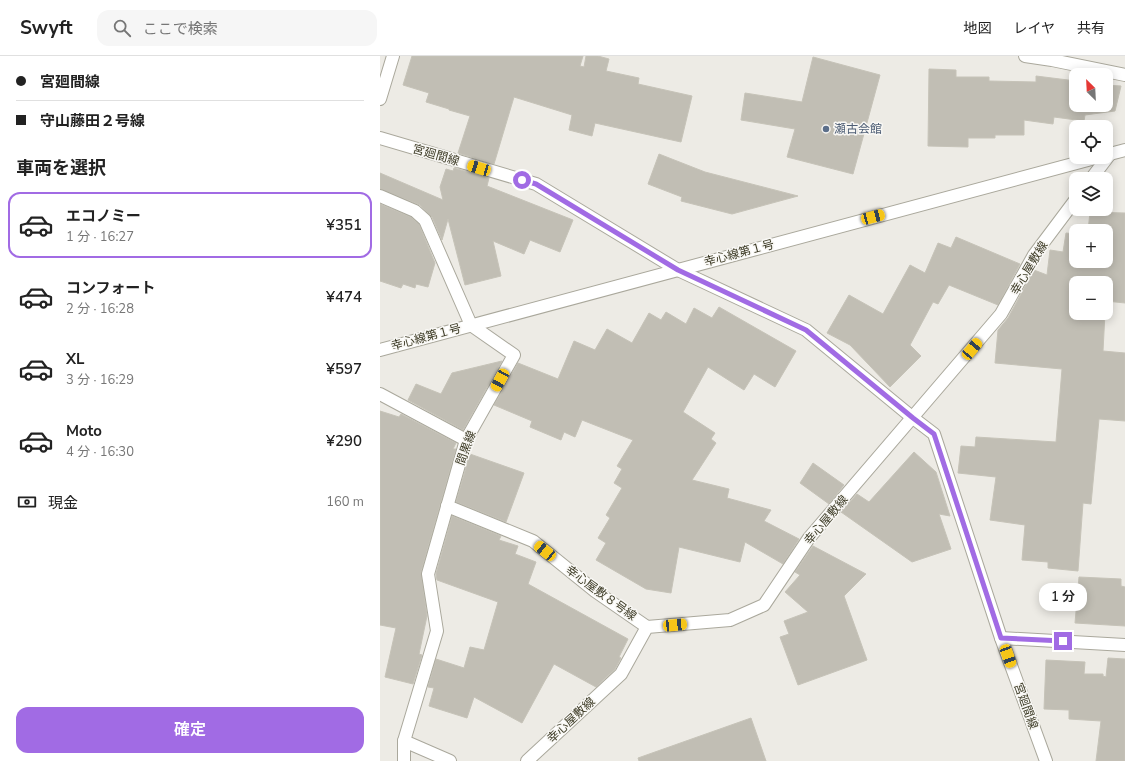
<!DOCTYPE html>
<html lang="ja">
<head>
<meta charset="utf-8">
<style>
	:root { --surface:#fff; --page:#f6f6f6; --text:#222; --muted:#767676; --line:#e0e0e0; --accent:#a16be4 }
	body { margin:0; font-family:"Nunito Sans","Noto Sans JP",sans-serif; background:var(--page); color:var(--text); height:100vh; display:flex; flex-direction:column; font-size:15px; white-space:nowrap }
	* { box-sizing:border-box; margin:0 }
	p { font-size:13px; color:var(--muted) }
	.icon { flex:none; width:22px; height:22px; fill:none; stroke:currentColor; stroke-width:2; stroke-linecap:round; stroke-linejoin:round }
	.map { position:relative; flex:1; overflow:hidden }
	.panel { display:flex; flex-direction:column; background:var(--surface); width:380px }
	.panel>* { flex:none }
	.hud { display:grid; align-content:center; height:88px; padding:0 16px; background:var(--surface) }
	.needle { width:26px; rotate:336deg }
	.controls { position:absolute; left:689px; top:12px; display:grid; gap:8px }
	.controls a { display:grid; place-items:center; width:44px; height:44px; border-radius:8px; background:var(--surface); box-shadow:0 2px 10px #0003; font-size:20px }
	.end { position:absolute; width:18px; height:18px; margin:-9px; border:5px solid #a16be4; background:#fff; box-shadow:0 0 0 2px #fff }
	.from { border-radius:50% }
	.bubble { position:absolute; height:28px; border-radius:12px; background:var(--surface); box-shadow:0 2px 10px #0003; font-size:13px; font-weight:600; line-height:28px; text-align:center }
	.car { position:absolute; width:12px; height:24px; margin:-12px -6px; border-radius:5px; box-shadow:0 0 3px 1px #0007; background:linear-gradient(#f5c518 24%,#345 0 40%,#f5c518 0 76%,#345 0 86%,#f5c518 0) }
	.hud b { display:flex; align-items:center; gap:14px; height:38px; font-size:15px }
	.hud b+b { border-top:1px solid var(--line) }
	.hud i { width:10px; height:10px; background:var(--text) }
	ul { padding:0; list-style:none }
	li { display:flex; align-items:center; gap:12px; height:66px; margin:0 8px 6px; padding:0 8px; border:2px solid transparent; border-radius:12px }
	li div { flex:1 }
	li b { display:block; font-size:15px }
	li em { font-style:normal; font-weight:600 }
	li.current { border-color:var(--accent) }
	li>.icon { width:36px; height:36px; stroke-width:1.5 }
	h2 { padding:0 16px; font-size:18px; line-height:48px }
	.pay { display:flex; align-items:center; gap:10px; height:44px; padding:0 16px; font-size:15px }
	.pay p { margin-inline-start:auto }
	.primary-button { display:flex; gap:8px; margin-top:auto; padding:8px 16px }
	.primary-button a { flex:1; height:46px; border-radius:12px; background:var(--accent); color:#fff; font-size:16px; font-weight:600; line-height:46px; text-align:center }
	header { display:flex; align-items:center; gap:24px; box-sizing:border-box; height:56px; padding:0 20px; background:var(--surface); border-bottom:1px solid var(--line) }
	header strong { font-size:19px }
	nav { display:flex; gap:22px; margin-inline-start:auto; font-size:14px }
	.search { width:280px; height:36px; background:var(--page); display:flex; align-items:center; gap:10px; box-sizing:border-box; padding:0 14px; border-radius:12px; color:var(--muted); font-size:15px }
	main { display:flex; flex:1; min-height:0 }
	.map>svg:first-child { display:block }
	.building { fill:#c1beb4; stroke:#c6c3b8 }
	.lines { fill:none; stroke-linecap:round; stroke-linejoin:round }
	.service-casing { stroke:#aaa89c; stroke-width:14 }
	.minor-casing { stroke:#aaa89c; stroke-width:14 }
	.tertiary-casing { stroke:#aaa89c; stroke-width:14 }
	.service { stroke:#fff; stroke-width:12 }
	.minor { stroke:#fff; stroke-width:12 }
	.tertiary { stroke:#fff; stroke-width:12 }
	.route { stroke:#a16be4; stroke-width:5 }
	.service-dot { fill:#5c6f8a; stroke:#f9f8f5; stroke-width:1.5 }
	.labels { text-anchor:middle; stroke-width:3; stroke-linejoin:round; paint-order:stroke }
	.service-label { font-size:12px; fill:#4e5e75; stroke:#f9f8f5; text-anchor:start }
	.street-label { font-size:12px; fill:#3d3b26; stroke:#f9f8f5 }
</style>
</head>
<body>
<header>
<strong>Swyft</strong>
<div class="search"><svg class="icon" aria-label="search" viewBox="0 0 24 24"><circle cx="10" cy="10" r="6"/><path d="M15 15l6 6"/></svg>ここで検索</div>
<nav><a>地図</a><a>レイヤ</a><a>共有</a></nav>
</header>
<main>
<section class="panel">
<div class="hud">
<b><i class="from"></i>宮廻間線</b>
<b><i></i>守山藤田２号線</b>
</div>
<h2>車両を選択</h2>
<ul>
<li class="current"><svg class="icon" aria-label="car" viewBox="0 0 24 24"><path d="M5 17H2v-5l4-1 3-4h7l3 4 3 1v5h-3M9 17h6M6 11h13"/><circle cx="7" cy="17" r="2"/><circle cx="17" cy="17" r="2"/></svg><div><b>エコノミー</b><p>1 分 · 16:27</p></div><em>¥351</em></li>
<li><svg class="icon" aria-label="car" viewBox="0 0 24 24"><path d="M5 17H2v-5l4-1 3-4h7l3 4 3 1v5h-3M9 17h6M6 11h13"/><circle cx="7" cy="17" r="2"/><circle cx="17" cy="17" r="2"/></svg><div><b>コンフォート</b><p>2 分 · 16:28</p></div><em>¥474</em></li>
<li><svg class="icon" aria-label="car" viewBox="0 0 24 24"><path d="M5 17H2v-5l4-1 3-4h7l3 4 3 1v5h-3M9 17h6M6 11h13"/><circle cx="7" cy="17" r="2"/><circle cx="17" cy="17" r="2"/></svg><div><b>XL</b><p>3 分 · 16:29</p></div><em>¥597</em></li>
<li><svg class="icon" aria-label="car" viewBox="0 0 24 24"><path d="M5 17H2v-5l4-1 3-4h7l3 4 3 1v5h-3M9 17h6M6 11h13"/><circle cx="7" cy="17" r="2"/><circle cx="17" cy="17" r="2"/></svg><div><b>Moto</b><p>4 分 · 16:30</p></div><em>¥290</em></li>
</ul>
<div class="pay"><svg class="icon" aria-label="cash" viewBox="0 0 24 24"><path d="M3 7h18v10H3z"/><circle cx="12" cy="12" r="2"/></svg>現金<p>160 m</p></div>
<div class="primary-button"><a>確定</a></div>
</section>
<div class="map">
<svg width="745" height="705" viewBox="0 0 745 705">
	<rect width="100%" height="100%" fill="#edebe5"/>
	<g class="building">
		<polygon points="32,0 203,0 200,10 204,11 206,0 218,0 229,3 226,15 259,22 258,28 312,40 301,86 215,67 212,80 189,74 192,59 134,41 114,108 78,97 90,60 69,54 69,53 46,46 49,37 23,29"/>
		<polygon points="433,1 500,19 473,118 407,101 415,73 361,64 365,37 422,46"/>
		<polygon points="549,13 576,14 576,21 609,21 609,25 656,26 656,20 696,25 696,49 726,49 726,29 741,30 735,55 705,59 704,65 674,61 673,68 644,64 644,79 615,79 615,82 588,82 588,91 548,90"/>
		<polygon points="279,98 325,116 418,140 352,158 301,145 302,141 268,128"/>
		<polygon points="74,112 109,122 107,130 193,164 180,196 150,184 144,198 113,185 121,220 85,229 68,163 62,184 52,161 40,149 0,133 0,117 63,144 60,131 66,113 73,115"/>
		<polygon points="0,148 31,161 39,168 55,207 48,231 36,228 35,232 23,228 21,232 0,225"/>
		<polygon points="710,156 745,157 745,247 726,245 726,227 696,227 696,257 725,257 723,295 745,297 745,365 719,363 711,448 703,447 698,515 668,512 668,506 642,504 645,469 610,464 616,421 578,417 581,390 595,391 596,381 676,386 682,313 615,307 618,274 628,262 654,214 667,219 670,194 683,196 686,177 696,178 696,205 726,205 726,175 708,175"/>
		<polygon points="576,181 640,208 618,249 569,229 558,248 553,246 530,289 541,300 510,331 470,289 447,277 469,239 503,258 530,209 545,217 558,187 571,192"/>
		<polygon points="339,251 416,295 395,331 374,318 364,334 328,311 303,356 335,377 331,383 336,387 312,424 349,433 347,442 391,454 384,465 419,483 403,508 365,486 360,506 299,491 291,537 266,533 216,504 226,487 218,482 230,462 226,459 242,432 234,427 242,413 237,410 253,384 202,364 195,381 184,376 181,384 150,371 152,365 114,349 138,307 178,323 194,285 215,294 227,273 252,287 269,257 281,264 286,256 306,268 314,252 332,262"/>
		<polygon points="122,305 83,374 28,344 36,328 61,338 72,317"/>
		<polygon points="0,355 19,361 21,358 76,387 73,393 76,393 41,516 47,560 39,598 42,599 33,628 5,621 16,572 0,569"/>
		<polygon points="534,396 556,416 570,460 559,458 571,493 532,506 461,456 477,438 489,446"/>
		<polygon points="90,398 144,417 126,466 76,446"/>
		<polygon points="433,407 464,429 449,448 420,427"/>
		<polygon points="72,460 121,480 119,484 138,490 135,498 156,506 148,528 248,583 239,601 241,602 235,613 216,631 174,608 142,667 94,641 87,662 49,650 54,632 48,631 56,603 84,612 90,591 104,594 118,546 57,524 56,518"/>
		<polygon points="433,490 486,518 464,540 487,604 418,629 400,581 409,578 404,565 428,556 405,536 420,519 415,516"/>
		<polygon points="699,521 741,523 741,530 745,531 745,570 695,567"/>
		<polygon points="728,602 745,603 745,705 716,705 721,665 689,663 689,654 664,653 666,604 705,606 704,618 723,618 723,620 726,621"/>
		<polygon points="371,662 386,705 259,705 258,702"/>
	</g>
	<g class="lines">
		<g class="service-casing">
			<g id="service">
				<polyline points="0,82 156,128 298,214 426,274 533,362 554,378 621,582 666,705"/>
				<polyline points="711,123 730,98"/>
				<polyline points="0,140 35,155 45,164 91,269 134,299 86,384 48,518 57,575 24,685 70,705"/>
				<polyline points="0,338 86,384"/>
				<polyline points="67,450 153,485 215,535 267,571"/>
				<polyline points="621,582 745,589"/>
				<polyline points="147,705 241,618 267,571 350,564 384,549 429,482 621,258 654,199 696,143"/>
			</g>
		</g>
		<g class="minor-casing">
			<g id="minor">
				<polyline points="645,0 672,4 745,19"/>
				<polyline points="0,43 13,0"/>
				<polyline points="24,705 24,685"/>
			</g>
		</g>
		<g class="tertiary-casing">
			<g id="tertiary">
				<polyline points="726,99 745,94"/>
				<polyline points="0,294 719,101"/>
			</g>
		</g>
		<use href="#service" class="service"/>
		<use href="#minor" class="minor"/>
		<use href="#tertiary" class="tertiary"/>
	</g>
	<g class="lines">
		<polyline class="route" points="142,124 156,128 298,214 426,274 533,362 554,378 621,582 683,585"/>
	</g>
	<circle class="service-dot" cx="446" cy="73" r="4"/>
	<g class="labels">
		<g class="service-label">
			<text x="454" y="77">瀬古会館</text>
		</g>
		<g class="street-label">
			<text transform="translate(56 99) rotate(16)" y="4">宮廻間線</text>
			<text transform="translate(359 197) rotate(-15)" y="4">幸心線第１号</text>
			<text transform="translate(649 212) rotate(-59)" y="4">幸心屋敷線</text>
			<text transform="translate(46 281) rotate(-15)" y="4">幸心線第１号</text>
			<text transform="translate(86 392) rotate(-70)" y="4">間黒線</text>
			<text transform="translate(446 464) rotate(-50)" y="4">幸心屋敷線</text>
			<text transform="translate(221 537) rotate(36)" y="4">幸心屋敷８号線</text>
			<text transform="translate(646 650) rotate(70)" y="4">宮廻間線</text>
			<text transform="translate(191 664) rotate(-43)" y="4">幸心屋敷線</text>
		</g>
	</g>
</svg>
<div class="controls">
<a><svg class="needle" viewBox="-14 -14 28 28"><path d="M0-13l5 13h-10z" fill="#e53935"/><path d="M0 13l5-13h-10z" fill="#767676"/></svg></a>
<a><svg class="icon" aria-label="locate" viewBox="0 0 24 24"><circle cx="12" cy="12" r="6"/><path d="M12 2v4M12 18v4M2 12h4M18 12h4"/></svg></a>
<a><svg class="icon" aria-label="layers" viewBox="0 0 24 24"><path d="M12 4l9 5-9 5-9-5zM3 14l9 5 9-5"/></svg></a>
<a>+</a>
<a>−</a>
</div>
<i class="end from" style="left:142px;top:124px"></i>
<i class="end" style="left:683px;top:585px"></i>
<div class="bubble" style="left:659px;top:527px;width:48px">1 分</div>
<i class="car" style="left:99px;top:112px;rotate:287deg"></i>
<i class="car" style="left:493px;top:161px;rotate:75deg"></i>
<i class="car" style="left:592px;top:293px;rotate:40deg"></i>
<i class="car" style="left:120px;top:324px;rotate:209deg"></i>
<i class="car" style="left:165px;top:495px;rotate:309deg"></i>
<i class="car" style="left:295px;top:569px;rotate:85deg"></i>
<i class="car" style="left:628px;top:600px;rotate:160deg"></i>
</div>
</main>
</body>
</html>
